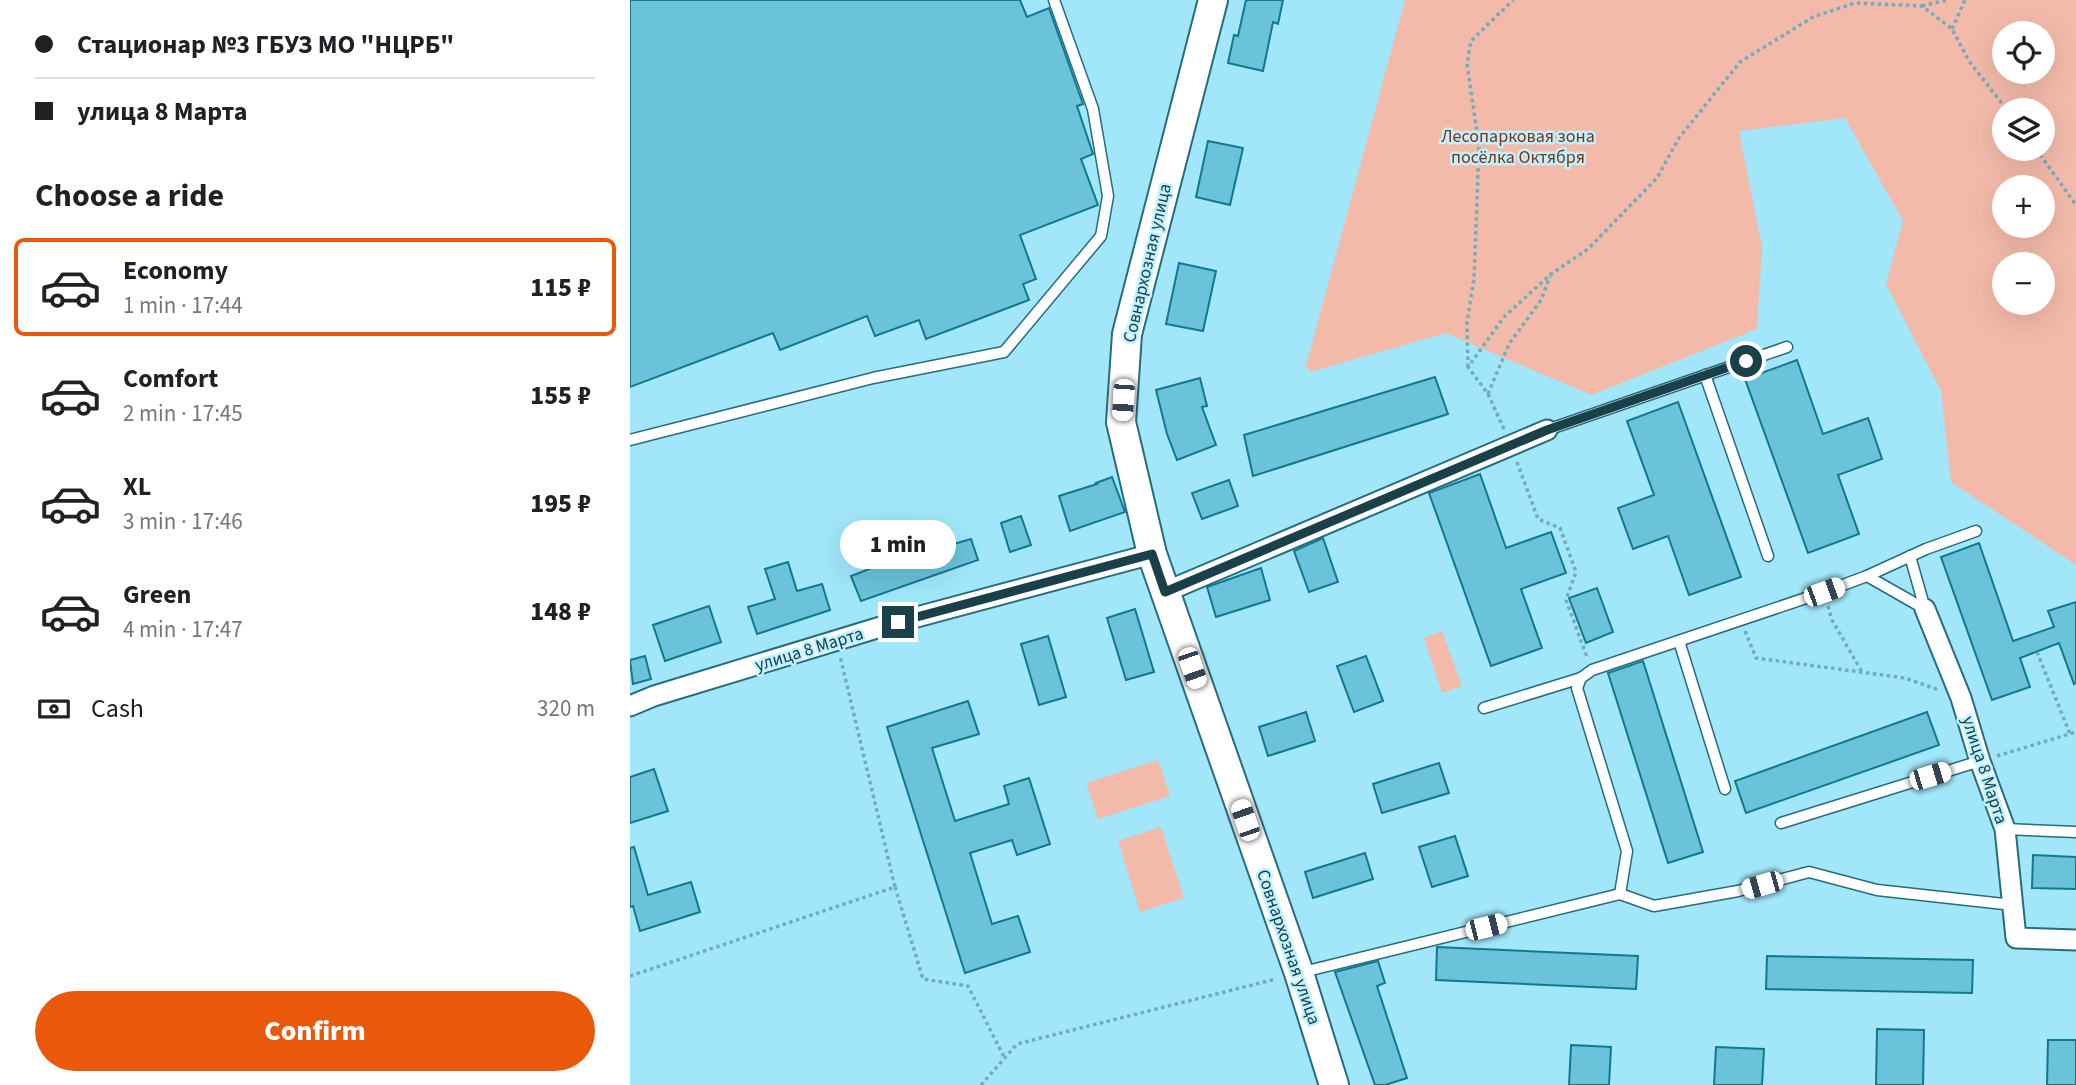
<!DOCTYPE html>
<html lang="en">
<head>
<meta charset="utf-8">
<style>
	:root { --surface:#fff; --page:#f2f2f2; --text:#202124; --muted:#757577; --line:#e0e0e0; --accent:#ea580c }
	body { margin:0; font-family:"Source Sans 3",sans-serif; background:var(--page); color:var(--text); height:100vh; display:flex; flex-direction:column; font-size:26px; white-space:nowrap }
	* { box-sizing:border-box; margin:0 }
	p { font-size:23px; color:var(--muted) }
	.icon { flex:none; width:38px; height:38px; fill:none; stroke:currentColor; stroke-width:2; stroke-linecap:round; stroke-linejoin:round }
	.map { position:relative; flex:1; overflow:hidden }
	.sheet { display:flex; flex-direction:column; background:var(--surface); width:630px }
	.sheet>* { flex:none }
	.banner { display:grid; align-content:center; height:154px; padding:0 35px; background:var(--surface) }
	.tools { position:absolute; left:1362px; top:21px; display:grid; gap:14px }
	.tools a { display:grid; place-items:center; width:63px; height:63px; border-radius:50%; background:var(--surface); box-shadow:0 7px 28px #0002; font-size:35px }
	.end { position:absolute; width:32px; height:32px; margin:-16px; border:9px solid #1a4049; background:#fff; box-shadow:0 0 0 4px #fff }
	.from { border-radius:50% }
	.bubble { position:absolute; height:49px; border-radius:24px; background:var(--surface); box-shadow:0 7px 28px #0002; font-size:23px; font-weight:800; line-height:49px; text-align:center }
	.car { position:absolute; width:21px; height:42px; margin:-21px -10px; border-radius:9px; box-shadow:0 0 5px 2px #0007; background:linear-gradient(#fff 24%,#345 0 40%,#fff 0 76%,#345 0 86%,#fff 0) }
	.banner b { display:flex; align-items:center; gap:24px; height:66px; font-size:26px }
	.banner b+b { border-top:2px solid var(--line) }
	.banner i { width:18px; height:18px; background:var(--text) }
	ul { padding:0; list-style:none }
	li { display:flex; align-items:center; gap:21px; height:98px; margin:0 14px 10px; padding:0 21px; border:4px solid transparent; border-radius:10px }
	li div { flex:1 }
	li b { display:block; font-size:26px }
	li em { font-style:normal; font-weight:800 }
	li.on { border-color:var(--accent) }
	li>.icon { width:63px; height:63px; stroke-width:1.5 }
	h2 { padding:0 35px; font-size:32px; line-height:84px }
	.pay { display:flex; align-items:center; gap:18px; height:77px; padding:0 35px; font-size:26px }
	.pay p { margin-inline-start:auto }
	.button { display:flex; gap:14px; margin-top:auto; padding:14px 35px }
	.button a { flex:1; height:80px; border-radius:42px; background:var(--accent); color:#fff; font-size:28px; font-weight:800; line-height:80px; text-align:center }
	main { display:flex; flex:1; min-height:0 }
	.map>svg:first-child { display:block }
	.green { fill:#f3baa9; fill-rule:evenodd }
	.building { fill:#6ac3da; stroke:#11788e; stroke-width:2 }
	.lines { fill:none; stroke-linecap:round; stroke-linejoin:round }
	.lane-casing { stroke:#276c7d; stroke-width:13 }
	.street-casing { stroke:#276c7d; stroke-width:23 }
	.secondary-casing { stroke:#276c7d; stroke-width:32 }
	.path { stroke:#72acbb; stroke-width:3.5; stroke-dasharray:3.5 3.5; stroke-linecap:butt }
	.lane { stroke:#fff; stroke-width:10 }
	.street { stroke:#fff; stroke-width:19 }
	.secondary { stroke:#fff; stroke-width:28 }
	.route { stroke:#1a4049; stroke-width:9 }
	.labels { text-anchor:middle; stroke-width:5; stroke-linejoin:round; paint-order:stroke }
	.park-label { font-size:18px; fill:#82321a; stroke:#bff1ff }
	.street-label { font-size:18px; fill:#1a4049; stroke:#bff1ff }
</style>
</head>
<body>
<main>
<section class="sheet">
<div class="banner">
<b><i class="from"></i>Стационар №3 ГБУЗ МО &quot;НЦРБ&quot;</b>
<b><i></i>улица 8 Марта</b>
</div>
<h2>Choose a ride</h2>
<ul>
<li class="on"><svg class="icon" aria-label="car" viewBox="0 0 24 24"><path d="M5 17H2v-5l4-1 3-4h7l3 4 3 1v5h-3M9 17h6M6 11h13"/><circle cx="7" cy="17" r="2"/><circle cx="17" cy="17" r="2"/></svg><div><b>Economy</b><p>1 min · 17:44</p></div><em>115 ₽</em></li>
<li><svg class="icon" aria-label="car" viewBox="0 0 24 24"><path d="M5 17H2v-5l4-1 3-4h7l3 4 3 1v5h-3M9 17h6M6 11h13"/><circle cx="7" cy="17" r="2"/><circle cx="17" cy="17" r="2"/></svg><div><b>Comfort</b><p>2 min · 17:45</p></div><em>155 ₽</em></li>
<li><svg class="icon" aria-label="car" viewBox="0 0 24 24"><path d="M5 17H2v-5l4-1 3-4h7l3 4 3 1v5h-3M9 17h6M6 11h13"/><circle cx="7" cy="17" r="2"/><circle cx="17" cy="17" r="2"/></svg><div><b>XL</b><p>3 min · 17:46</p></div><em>195 ₽</em></li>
<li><svg class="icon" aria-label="car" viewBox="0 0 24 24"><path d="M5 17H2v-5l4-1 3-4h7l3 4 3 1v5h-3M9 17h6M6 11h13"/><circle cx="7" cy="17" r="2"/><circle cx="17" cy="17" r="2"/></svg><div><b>Green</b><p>4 min · 17:47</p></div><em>148 ₽</em></li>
</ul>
<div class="pay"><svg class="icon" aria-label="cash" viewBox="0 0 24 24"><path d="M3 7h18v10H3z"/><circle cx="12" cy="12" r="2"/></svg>Cash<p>320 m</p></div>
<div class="button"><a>Confirm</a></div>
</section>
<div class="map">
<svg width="1446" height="1085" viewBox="0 0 1446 1085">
	<rect width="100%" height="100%" fill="#a2e6f9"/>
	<g class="green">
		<path d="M775,0H1446V565L1321,482L1311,391L1256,284L1273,221L1215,118L1109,131L1132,247L1127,329L961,395L816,333L680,372V367L675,369ZM1412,33V72H1374V33ZM1412,110V149H1374V110ZM1374,187H1412V226H1374ZM1374,264H1412V303H1374Z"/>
		<polygon points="812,631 832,686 812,693 794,638"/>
		<polygon points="528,760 540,796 468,819 456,783"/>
		<polygon points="531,827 554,898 510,912 488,841"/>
	</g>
	<g class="building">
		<polygon points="0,0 390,0 397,17 419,8 453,104 447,106 463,154 451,159 468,205 390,235 406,279 393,284 399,300 296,339 289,320 245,336 237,316 150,350 143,333 0,387"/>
		<polygon points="616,0 653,0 648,24 643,22 633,71 598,63 604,35 608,36"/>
		<polygon points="578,141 613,148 600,205 566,197"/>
		<polygon points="549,263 586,271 573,331 536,324"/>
		<polygon points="1167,360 1193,434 1238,418 1252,459 1208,475 1229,534 1178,553 1115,379"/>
		<polygon points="805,377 818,414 623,476 614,435"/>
		<polygon points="570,378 577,406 572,407 586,445 547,460 537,434 526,390"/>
		<polygon points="1048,402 1111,577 1059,595 1038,536 1003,549 988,508 1024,495 997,421"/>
		<polygon points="850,474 876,548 921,532 936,573 891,589 912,648 861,666 799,493"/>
		<polygon points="482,477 495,512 440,531 429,496 467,484 466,483"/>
		<polygon points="599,480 608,506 572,519 562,493"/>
		<polygon points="391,516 401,545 380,552 371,523"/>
		<polygon points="256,521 271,559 341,539 348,560 231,601 221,576 247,566 234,529"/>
		<polygon points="693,538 708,582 679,592 664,551"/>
		<polygon points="1349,543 1383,641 1424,627 1418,611 1446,602 1446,683 1444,684 1429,643 1390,658 1400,687 1362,700 1311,557"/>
		<polygon points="158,562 167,591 192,584 200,610 127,634 118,607 145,599 135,569"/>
		<polygon points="631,568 640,600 586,617 577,587"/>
		<polygon points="967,588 983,632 956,643 939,598"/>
		<polygon points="79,606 91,642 35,661 23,625"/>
		<polygon points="505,609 524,672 496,680 477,618"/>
		<polygon points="418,636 436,697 409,705 391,644"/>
		<polygon points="15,656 21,679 3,684 0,660"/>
		<polygon points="736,656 753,701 724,712 707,666"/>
		<polygon points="1013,661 1073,852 1038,863 978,673"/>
		<polygon points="338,701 349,734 302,748 325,821 379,804 374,786 399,778 420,844 387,855 382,840 340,853 362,924 388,916 400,952 335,973 257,727"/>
		<polygon points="676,712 685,741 638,756 629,727"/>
		<polygon points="1297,712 1309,745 1116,813 1105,781"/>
		<polygon points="809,763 819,793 752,813 743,784"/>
		<polygon points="24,769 38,811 0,823 0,777"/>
		<polygon points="825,836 838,876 802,887 789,847"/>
		<polygon points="4,847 18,895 61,882 70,912 10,931 3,906 0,907 0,848"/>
		<polygon points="735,853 743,879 683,898 675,872"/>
		<polygon points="1403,855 1446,857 1446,889 1402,888"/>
		<polygon points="807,947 1008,956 1006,989 806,980"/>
		<polygon points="1137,956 1343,960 1342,993 1136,989"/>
		<polygon points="748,961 755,983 747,986 777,1078 755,1085 745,1085 705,972"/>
		<polygon points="1247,1029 1294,1030 1293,1085 1246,1085"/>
		<polygon points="1418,1040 1446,1040 1446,1085 1417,1085"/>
		<polygon points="941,1045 981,1047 979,1085 939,1085"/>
		<polygon points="1086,1047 1134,1049 1132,1085 1084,1085"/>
	</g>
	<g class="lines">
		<g class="lane-casing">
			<g id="lane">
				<polyline points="1075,375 1138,556"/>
				<polyline points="917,430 1157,347"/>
				<polyline points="0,440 243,378 374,352 471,236 478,196 463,109 424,0"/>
				<polyline points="1280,556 1295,609"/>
				<polyline points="1237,576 1295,609"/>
				<polyline points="1049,641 1095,789"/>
				<polyline points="854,708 951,678"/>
				<polyline points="1151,823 1350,761"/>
				<polyline points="1375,829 1446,832"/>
				<polyline points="990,894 997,851 947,688 951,678 962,670 1194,592 1237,576 1296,549 1346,531"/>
				<polyline points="673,972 990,894 1024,906 1108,891 1179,872 1247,890 1383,905"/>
			</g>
		</g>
		<g class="street-casing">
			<g id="street">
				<polyline points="535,592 917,430"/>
				<polyline points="1295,609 1331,698 1350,761 1375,829 1386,938 1446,940"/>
				<polyline points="0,706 24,696 257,625 522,554"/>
			</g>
		</g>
		<g class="secondary-casing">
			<polyline id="secondary" points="583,0 497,334 491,422 522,554 669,973 704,1085"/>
		</g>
		<g class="path">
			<polyline points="1292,6 1317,0"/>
			<polyline points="1322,29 1335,0"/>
			<polyline points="1406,149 1446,205"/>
			<polyline points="838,367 837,322 844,279 849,146 837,64 841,41 883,0"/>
			<polyline points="858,394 879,344 911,300 920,276"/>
			<polyline points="874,429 858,394 838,367 874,317 921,274 958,249 1027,178 1049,138 1110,62 1183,17 1225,3 1292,6 1322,29 1339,61 1377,110"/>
			<polyline points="887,462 908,519 930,528 946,572 936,600 957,657"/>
			<polyline points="1198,606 1202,620 1232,672"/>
			<polyline points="1115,631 1126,658 1275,678 1309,690"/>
			<polyline points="1407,652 1440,734"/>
			<polyline points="1367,756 1446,732"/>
			<polyline points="265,887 293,979 338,986 374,1057"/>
			<polyline points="0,976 265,887 210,656"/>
			<polyline points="351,1085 387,1044 646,979"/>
		</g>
		<use href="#lane" class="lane"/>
		<use href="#street" class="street"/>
		<use href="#secondary" class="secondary"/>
	</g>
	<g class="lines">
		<polyline class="route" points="268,622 522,554 535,592 917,430 1116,361"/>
	</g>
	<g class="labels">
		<g class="park-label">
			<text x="888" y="142">Лесопарковая зона<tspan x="888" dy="21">посёлка Октября</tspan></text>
		</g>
		<g class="street-label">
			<text transform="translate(517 263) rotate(-77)" y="6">Совнархозная улица</text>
			<text transform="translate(179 649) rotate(-17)" y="6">улица 8 Марта</text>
			<text transform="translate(1355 770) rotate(72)" y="6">улица 8 Марта</text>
			<text transform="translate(659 947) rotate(71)" y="6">Совнархозная улица</text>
		</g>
	</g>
</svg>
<div class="tools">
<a><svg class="icon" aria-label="locate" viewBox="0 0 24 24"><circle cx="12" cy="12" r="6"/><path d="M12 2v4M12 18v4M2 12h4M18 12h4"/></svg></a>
<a><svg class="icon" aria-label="layers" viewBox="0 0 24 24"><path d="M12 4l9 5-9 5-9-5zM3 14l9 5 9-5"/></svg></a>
<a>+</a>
<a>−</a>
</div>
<i class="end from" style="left:1116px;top:361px"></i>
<i class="end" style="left:268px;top:622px"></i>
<div class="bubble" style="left:210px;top:520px;width:116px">1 min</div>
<i class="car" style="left:493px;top:400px;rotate:184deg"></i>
<i class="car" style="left:1194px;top:592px;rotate:70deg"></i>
<i class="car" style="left:562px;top:668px;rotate:161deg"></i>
<i class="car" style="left:1300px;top:776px;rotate:73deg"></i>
<i class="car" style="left:615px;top:820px;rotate:341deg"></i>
<i class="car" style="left:1132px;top:885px;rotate:254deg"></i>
<i class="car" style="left:856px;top:927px;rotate:76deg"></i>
</div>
</main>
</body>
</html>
